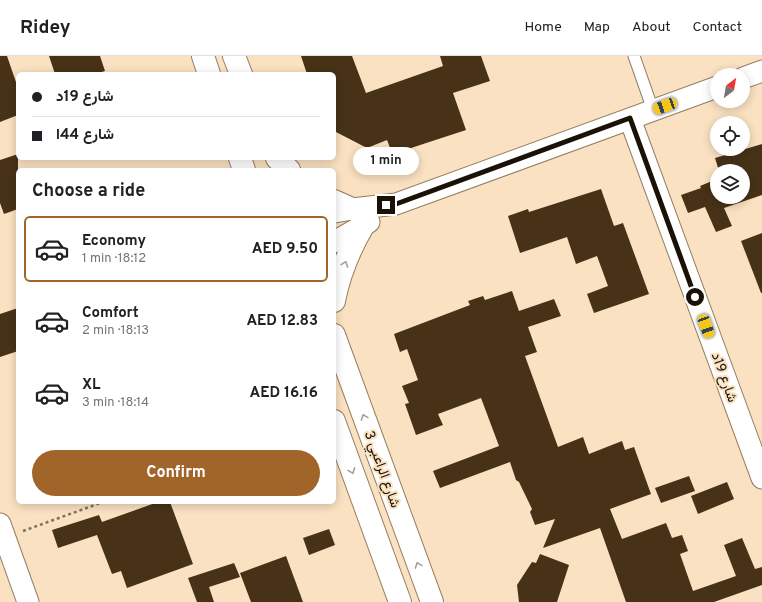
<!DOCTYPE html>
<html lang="en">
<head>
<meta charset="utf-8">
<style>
	:root { --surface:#fff; --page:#f6f6f6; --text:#202124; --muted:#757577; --line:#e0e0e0; --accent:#a26529 }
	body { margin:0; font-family:Overpass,Vazirmatn,sans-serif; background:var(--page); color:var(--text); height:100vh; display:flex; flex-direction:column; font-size:15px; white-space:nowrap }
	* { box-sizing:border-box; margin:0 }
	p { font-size:13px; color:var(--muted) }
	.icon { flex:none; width:22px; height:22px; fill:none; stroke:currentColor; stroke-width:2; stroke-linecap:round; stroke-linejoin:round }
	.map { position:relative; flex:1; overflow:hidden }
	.drawer { position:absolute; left:16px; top:112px; width:320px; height:336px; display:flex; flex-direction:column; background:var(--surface); border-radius:6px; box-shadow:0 2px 10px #0003 }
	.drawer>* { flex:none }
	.banner { position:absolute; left:16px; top:16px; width:320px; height:88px; border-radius:6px; box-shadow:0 2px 10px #0003; display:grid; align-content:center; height:88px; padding:0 16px; background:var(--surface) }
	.needle { width:26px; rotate:31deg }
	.buttons { position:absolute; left:710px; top:12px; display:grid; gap:8px }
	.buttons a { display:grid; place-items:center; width:40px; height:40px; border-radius:50%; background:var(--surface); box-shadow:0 2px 10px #0003; font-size:20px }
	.end { position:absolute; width:18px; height:18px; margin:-9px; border:5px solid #1a1207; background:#fff; box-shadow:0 0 0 2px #fff }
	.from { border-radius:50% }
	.bubble { position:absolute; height:28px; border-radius:14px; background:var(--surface); box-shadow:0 2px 10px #0003; font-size:13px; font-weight:700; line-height:28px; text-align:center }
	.car { position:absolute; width:12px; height:24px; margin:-12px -6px; border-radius:5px; box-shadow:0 0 3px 1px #0007; background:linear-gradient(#f5c518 24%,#345 0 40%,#f5c518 0 76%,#345 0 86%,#f5c518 0) }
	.banner b { display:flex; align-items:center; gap:14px; height:38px; font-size:15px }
	.banner b+b { border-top:1px solid var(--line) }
	.banner i { width:10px; height:10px; background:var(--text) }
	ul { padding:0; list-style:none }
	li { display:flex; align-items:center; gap:12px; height:66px; margin:0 8px 6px; padding:0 8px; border:2px solid transparent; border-radius:6px }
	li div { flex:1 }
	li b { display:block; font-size:15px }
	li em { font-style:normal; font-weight:700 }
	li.on { border-color:var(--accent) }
	li>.icon { width:36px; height:36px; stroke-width:1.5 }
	h2 { padding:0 16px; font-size:18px; line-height:48px }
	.action { display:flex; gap:8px; margin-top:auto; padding:8px 16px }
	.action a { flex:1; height:46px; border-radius:24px; background:var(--accent); color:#fff; font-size:16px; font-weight:700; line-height:46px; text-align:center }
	header { display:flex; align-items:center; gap:24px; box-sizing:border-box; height:56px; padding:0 20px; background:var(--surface); border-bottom:1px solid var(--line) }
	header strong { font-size:19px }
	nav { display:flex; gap:22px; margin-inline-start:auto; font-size:14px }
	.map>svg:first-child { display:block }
	.building { fill:#473218 }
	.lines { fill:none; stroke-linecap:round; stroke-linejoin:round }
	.lane-casing { stroke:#947f61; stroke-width:13 }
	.street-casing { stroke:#947f61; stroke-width:23 }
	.secondary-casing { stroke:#947f61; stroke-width:24 }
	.path { stroke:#82725d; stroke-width:2.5; stroke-dasharray:3 3; stroke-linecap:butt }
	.lane { stroke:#fff; stroke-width:11 }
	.street { stroke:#fff; stroke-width:21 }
	.secondary { stroke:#fff; stroke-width:22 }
	.oneway { stroke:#a3a09c }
	.route { stroke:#1a1207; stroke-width:5 }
	.labels { text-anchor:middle; stroke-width:4; stroke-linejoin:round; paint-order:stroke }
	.street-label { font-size:14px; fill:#1a1207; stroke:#f9e1c1 }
</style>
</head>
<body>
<header>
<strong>Ridey</strong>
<nav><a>Home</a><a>Map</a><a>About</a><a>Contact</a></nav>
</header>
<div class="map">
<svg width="762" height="546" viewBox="0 0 762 546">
	<rect width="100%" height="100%" fill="#f9e1c1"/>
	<g class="building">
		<polygon points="0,0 7,0 18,32 18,59 0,66"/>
		<polygon points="49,0 100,0 105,15 95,18 55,18"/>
		<polygon points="301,0 352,0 366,37 443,10 440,0 481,0 490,25 453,37 466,74 411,92 412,95 394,102 387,84 367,92 334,75 334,18 307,18"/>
		<polygon points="762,88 762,139 724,152 732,170 716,176 705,151 688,157 681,139 701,132 700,130 717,123 717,141 743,141 743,115 719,115 715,102"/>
		<polygon points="18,98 18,153 4,158 0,147 0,104"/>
		<polygon points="601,133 614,170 623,167 649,238 594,257 587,238 608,230 597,200 576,208 567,181 520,197 508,160 528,153 529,156"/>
		<polygon points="762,177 762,237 761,237 741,185"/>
		<polygon points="512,235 519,255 554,243 561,260 528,271 537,296 525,300 558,391 583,381 589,398 622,385 625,394 634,391 651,438 610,453 622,483 666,467 672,482 682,479 688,495 680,498 693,535 736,520 724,489 742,482 755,513 762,511 762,529 714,546 626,546 600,472 543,492 555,463 535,469 530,456 532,453 519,426 516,424 510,406 440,432 433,415 499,390 481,342 438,358 443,369 416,379 405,348 409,347 402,330 418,324 407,293 400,296 394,278 470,249 468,245 483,240 485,244"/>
		<polygon points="18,252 18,295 0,301 0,258"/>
		<polygon points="689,420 695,435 661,447 655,432"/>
		<polygon points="727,426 734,443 698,458 691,440"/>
		<polygon points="158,446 170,446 193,508 127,532 121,515 112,518 97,479 58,492 52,474 99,459 102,466"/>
		<polygon points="329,473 335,489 309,499 303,482"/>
		<polygon points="540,498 569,509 557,546 519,546 517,529 532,506 536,507"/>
		<polygon points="286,500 303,546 251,546 240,517"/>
		<polygon points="234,507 240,521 209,531 214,546 197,546 188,522"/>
	</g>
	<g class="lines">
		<g class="lane-casing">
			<polyline id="lane" points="634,0 653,54"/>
		</g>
		<g class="street-casing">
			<g id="street">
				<polyline points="743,22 762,15"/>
				<polyline points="630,63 762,422"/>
				<polyline points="335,156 352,153 396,148 717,31"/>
				<polyline points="334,186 369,166"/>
				<polyline points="0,468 28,546"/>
			</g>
		</g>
		<g class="secondary-casing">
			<g id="secondary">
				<polyline points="203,0 209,18"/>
				<polyline points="234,0 241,18"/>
				<polyline points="240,102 244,114"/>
				<polyline points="277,102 289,114"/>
				<polyline points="334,145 352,153"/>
				<path d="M334,245C339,219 349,194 363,170"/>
				<polyline points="334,279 432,546"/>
				<polyline points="334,365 400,546"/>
			</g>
		</g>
		<polyline class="path" points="23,475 103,446"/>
		<use href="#lane" class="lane"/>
		<use href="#street" class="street"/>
		<use href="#secondary" class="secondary"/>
	</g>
	<defs><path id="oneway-chevron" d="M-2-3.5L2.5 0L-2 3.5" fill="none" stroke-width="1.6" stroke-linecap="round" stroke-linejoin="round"/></defs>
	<g class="oneway">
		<use href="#oneway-chevron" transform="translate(345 208) rotate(-70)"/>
		<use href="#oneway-chevron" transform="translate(364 361) rotate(-110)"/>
		<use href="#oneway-chevron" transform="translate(352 415) rotate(70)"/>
		<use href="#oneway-chevron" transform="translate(418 509) rotate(-110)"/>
	</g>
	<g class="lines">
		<polyline class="route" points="386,149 396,148 630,62 695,241"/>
	</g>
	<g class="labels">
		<g class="street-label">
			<text transform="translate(725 321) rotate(70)" y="5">شارع 19د</text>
			<text transform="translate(383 413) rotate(70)" y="5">شارع الراعبي 3</text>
		</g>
	</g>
</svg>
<div class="buttons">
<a><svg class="needle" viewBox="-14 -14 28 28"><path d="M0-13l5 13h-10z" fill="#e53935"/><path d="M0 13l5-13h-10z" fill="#757577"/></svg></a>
<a><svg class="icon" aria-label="locate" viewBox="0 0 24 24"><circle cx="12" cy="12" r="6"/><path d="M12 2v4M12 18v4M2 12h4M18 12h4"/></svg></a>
<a><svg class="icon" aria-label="layers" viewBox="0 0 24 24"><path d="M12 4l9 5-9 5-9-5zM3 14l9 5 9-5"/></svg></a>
</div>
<i class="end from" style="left:695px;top:241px"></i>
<i class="end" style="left:386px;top:149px"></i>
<div class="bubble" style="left:353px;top:91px;width:66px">1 min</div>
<i class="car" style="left:665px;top:50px;rotate:250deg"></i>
<i class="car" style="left:706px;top:270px;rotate:160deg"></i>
<div class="banner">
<b><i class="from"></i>شارع 19د</b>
<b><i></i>شارع 44ا</b>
</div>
<section class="drawer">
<h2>Choose a ride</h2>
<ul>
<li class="on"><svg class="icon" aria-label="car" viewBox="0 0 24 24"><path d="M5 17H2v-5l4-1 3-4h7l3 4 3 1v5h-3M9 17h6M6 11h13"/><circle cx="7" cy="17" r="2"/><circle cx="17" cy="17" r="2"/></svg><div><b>Economy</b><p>1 min · 18:12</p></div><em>AED 9.50</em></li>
<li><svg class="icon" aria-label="car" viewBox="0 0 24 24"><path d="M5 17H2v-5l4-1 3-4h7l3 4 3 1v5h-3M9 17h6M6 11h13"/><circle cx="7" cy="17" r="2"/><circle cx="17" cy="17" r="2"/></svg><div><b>Comfort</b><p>2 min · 18:13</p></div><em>AED 12.83</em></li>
<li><svg class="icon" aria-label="car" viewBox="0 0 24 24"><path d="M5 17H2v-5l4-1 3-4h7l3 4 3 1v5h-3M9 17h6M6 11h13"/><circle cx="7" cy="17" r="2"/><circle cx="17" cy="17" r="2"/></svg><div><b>XL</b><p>3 min · 18:14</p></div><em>AED 16.16</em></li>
</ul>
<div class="action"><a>Confirm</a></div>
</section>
</div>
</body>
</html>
